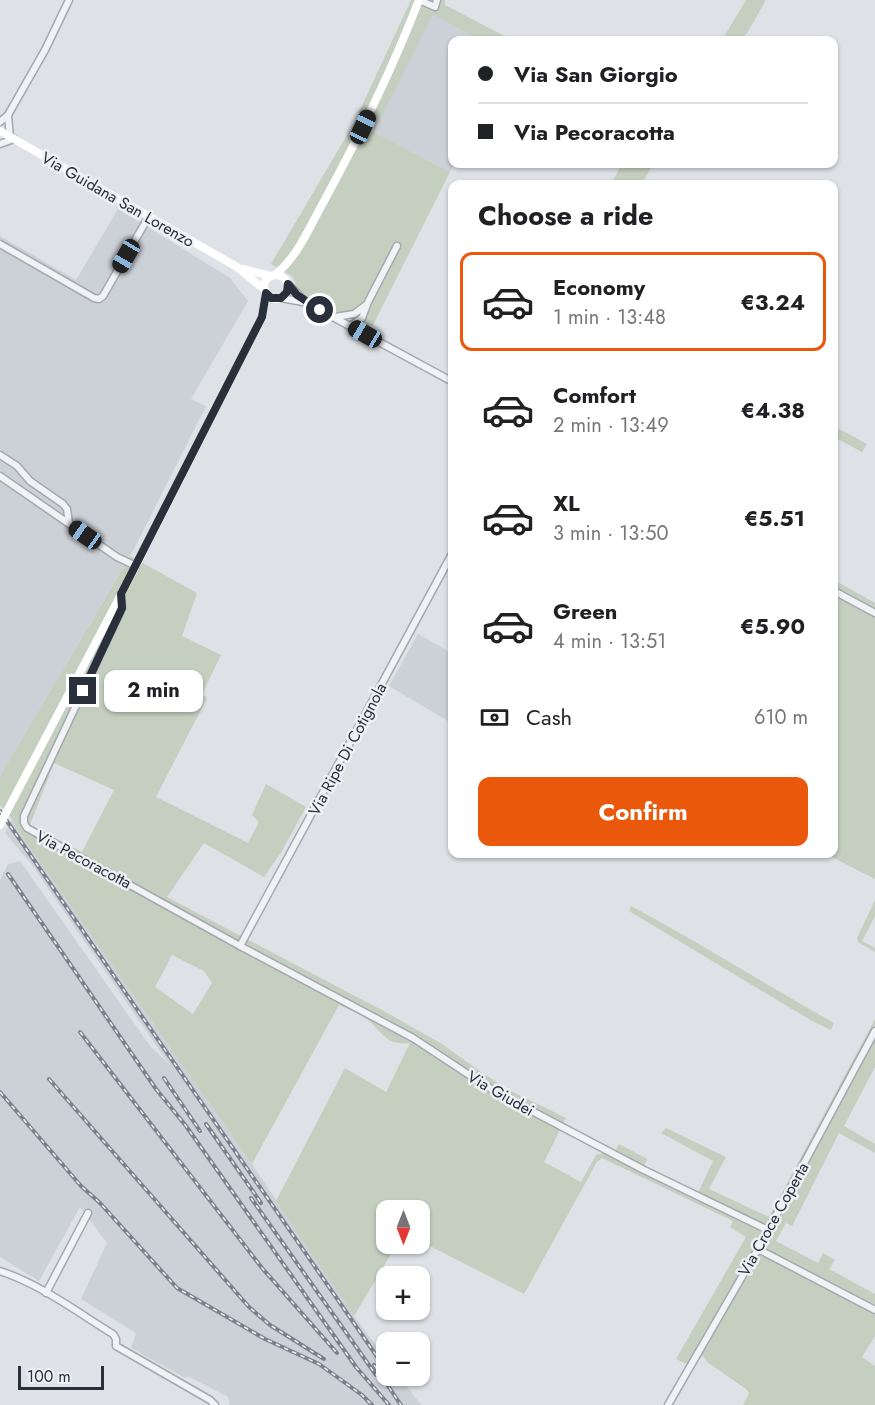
<!DOCTYPE html>
<html lang="en">
<head>
<meta charset="utf-8">
<style>
	:root { --surface:#fff; --page:#f2f2f2; --text:#202124; --muted:#757577; --line:#e0e0e0; --accent:#ea580c }
	body { margin:0; font-family:Jost,sans-serif; background:var(--page); color:var(--text); height:100vh; display:flex; flex-direction:column; font-size:22px; white-space:nowrap }
	* { box-sizing:border-box; margin:0 }
	p { font-size:20px; color:var(--muted) }
	.icon { flex:none; width:33px; height:33px; fill:none; stroke:currentColor; stroke-width:2; stroke-linecap:round; stroke-linejoin:round }
	.map { position:relative; flex:1; overflow:hidden }
	.panel { position:absolute; left:448px; top:180px; width:390px; height:678px; display:flex; flex-direction:column; background:var(--surface); border-radius:12px; box-shadow:0 2px 4px #0004 }
	.panel>* { flex:none }
	.hud { position:absolute; left:448px; top:36px; width:390px; height:132px; border-radius:12px; box-shadow:0 2px 4px #0004; display:grid; align-content:center; height:132px; padding:0 30px; background:var(--surface) }
	.needle { width:39px; rotate:180deg }
	.fabs { position:absolute; left:376px; top:1200px; display:grid; gap:12px }
	.fabs a { display:grid; place-items:center; width:54px; height:54px; border-radius:12px; background:var(--surface); box-shadow:0 2px 4px #0004; font-size:30px }
	.scale { position:absolute; left:18px; bottom:15px; width:86px; box-sizing:border-box; padding-left:6px; border:3px solid #292f3b; border-top:0; font-size:16px; line-height:21px; white-space:nowrap; color:#292f3b; -webkit-text-stroke:4px #edf0f4; paint-order:stroke }
	.end { position:absolute; width:27px; height:27px; margin:-14px; border:8px solid #292f3b; background:#fff; box-shadow:0 0 0 3px #fff }
	.from { border-radius:50% }
	.bubble { position:absolute; height:42px; border-radius:12px; background:var(--surface); box-shadow:0 2px 4px #0004; font-size:20px; font-weight:700; line-height:42px; text-align:center }
	.car { position:absolute; width:18px; height:36px; margin:-18px -9px; border-radius:8px; box-shadow:0 0 4px 2px #0007; background:linear-gradient(#222 24%,#8ab4d8 0 40%,#222 0 76%,#8ab4d8 0 86%,#222 0) }
	.hud b { display:flex; align-items:center; gap:21px; height:57px; font-size:22px }
	.hud b+b { border-top:2px solid var(--line) }
	.hud i { width:15px; height:15px; background:var(--text) }
	ul { padding:0; list-style:none }
	li { display:flex; align-items:center; gap:18px; height:99px; margin:0 12px 9px; padding:0 18px; border:3px solid transparent; border-radius:12px }
	li div { flex:1 }
	li b { display:block; font-size:22px }
	li em { font-style:normal; font-weight:700 }
	li.current { border-color:var(--accent) }
	li>.icon { width:54px; height:54px; stroke-width:1.5 }
	h2 { padding:0 30px; font-size:27px; line-height:72px }
	.pay { display:flex; align-items:center; gap:15px; height:66px; padding:0 30px; font-size:22px }
	.pay p { margin-inline-start:auto }
	.primary-button { display:flex; gap:12px; margin-top:auto; padding:12px 30px }
	.primary-button a { flex:1; height:69px; border-radius:12px; background:var(--accent); color:#fff; font-size:24px; font-weight:700; line-height:69px; text-align:center }
	.map>svg:first-child { display:block }
	.built { fill:#ccd0d7 }
	.green { fill:#c4cfc0; fill-rule:evenodd }
	.lines { fill:none; stroke-linecap:round; stroke-linejoin:round }
	.street-casing { stroke:#a4a8af; stroke-width:9 }
	.street { stroke:#f0f2f5; stroke-width:6 }
	.secondary { stroke:#fff; stroke-width:8 }
	.rail-casing { stroke:#7a818d; stroke-width:4 }
	.rail { stroke:#edf0f4; stroke-width:1.5; stroke-dasharray:4.5; stroke-linecap:butt }
	.secondary-bridge { stroke:#fff; stroke-width:8 }
	.route { stroke:#292f3b; stroke-width:8 }
	.labels { text-anchor:middle; stroke-width:5; stroke-linejoin:round; paint-order:stroke }
	.street-label { font-size:16px; fill:#292f3b; stroke:#edf0f4 }
</style>
</head>
<body>
<div class="map">
<svg width="875" height="1405" viewBox="0 0 875 1405">
	<rect width="100%" height="100%" fill="#dee1e6"/>
	<g class="built">
		<polygon points="433,13 479,40 453,40 454,164 450,172 374,132"/>
		<polygon points="118,209 230,278 248,301 191,399 206,406 135,547 0,776 0,236 76,280"/>
		<polygon points="418,634 453,654 453,724 389,686"/>
		<polygon points="12,819 16,828 252,1164 354,1316 387,1360 387,1376 399,1376 421,1405 230,1405 228,1397 188,1376 185,1378 131,1348 136,1333 81,1299 107,1243 80,1207 39,1281 0,1257 0,880 8,864 20,861 150,1046 169,1064 32,865 5,833"/>
	</g>
	<g class="green">
		<polygon points="411,0 445,0 445,5 512,40 479,40 433,14 374,132 450,172 372,327 329,309 306,296 297,287 293,277 271,264 353,125"/>
		<polygon points="746,0 766,0 743,40 722,40"/>
		<polygon points="622,164 653,164 642,184 611,184"/>
		<polygon points="834,426 867,444 862,452 834,437"/>
		<path d="M130,556L197,593L182,636L221,655L202,694L207,698L156,797L248,843L259,822L252,815L266,784L306,807L282,851L264,877L204,843L167,897L391,1015L442,1044L478,1070L509,1090L566,1118L544,1162L581,1182L596,1155L602,1153L612,1157L619,1144L647,1159L644,1166L698,1193L713,1161L661,1133L666,1128L726,1157L709,1189L769,1217L875,1019V1067L844,1126L875,1144V1153L839,1133L792,1226L786,1223L776,1241L818,1263L823,1253L835,1260L829,1269L875,1294V1336L862,1357L875,1366V1405H743L749,1393L746,1389L707,1362L702,1355L693,1367L676,1359L746,1237L730,1227L733,1221L602,1158L597,1162L524,1294L420,1241V1210H387V1244H397L354,1316L276,1201L345,1068L386,1092L410,1043C386,1045 385,1035 369,1021C361,1014 349,1010 339,1005L252,1164L16,828L12,819L0,805V776ZM54,763L114,790L82,852L30,825ZM172,955L204,971L212,983L193,1014L155,987Z"/>
		<polygon points="834,580 875,603 875,879 826,854 834,854"/>
		<polygon points="875,900 875,916 862,941 875,948 875,952 858,942 857,938"/>
		<path d="M631,906C700,943 766,985 834,1023L831,1030L812,1021L629,911Z"/>
	</g>
	<g class="lines">
		<g class="street-casing">
			<g id="street">
				<polyline points="419,0 435,7 437,0"/>
				<polyline points="8,116 10,137"/>
				<polyline points="0,122 8,115 45,50 69,0"/>
				<polyline points="0,144 14,139"/>
				<polyline points="0,244 94,298 99,299 103,296 149,216"/>
				<polyline points="288,284 307,303 453,382"/>
				<polyline points="281,298 303,302"/>
				<polyline points="335,317 354,314 366,305"/>
				<polyline points="350,326 362,318 368,302 397,246"/>
				<polyline points="0,455 17,466 30,481 63,504 67,509 69,523"/>
				<polyline points="0,476 117,557 136,566"/>
				<polyline points="834,591 875,613"/>
				<polyline points="121,594 122,608 24,816 24,823 27,828 240,946 413,1038 486,1086 513,1101 644,1170 768,1230"/>
				<polyline points="240,946 453,552"/>
				<polyline points="758,1249 875,1310"/>
				<path d="M0,1271C40,1284 77,1312 113,1334L116,1339V1346L210,1400L215,1405"/>
				<polyline points="46,1293 88,1213"/>
				<polyline points="668,1405 758,1249 875,1031"/>
			</g>
		</g>
		<use href="#street" class="street"/>
		<g class="secondary">
			<polyline points="0,131 237,267 265,290"/>
			<polyline points="243,269 271,276"/>
			<circle cx="276" cy="287" r="12"/>
			<path d="M275,275C298,256 309,228 323,203C359,137 392,70 419,0"/>
			<polyline points="7,811 136,566 262,317 266,293"/>
		</g>
		<g class="rail-casing">
			<g id="rail">
				<polyline points="0,811 387,1371"/>
				<polyline points="8,874 156,1089 186,1126 356,1367 389,1405"/>
				<polyline points="80,1032 262,1268 337,1353"/>
				<polyline points="164,1078 200,1131"/>
				<polyline points="49,1079 249,1307 270,1325 324,1359"/>
				<polyline points="0,1092 81,1186 100,1203 177,1288 265,1339 319,1364 362,1395 372,1405"/>
				<polyline points="206,1124 261,1203"/>
				<polyline points="251,1198 376,1375"/>
				<polyline points="374,1365 401,1405"/>
			</g>
		</g>
		<use href="#rail" class="rail"/>
		<polyline class="secondary-bridge" points="0,825 7,811"/>
	</g>
	<g class="lines">
		<polyline class="route" points="83,691 122,608 121,594 262,317 266,293 271,298 281,298 287,292 288,284 297,295 320,310"/>
	</g>
	<g class="labels">
		<g class="street-label">
			<text transform="translate(118 199) rotate(30)" y="6">Via Guidana San Lorenzo</text>
			<text transform="translate(347 749) rotate(-62)" y="6">Via Ripe Di Cotignola</text>
			<text transform="translate(84 859) rotate(28)" y="6">Via Pecoracotta</text>
			<text transform="translate(501 1093) rotate(30)" y="6">Via Giudei</text>
			<text transform="translate(773 1219) rotate(-61)" y="6">Via Croce Coperta</text>
		</g>
	</g>
</svg>
<div class="fabs">
<a><svg class="needle" viewBox="-14 -14 28 28"><path d="M0-13l5 13h-10z" fill="#e53935"/><path d="M0 13l5-13h-10z" fill="#757577"/></svg></a>
<a>+</a>
<a>−</a>
</div>
<div class="scale">100 m</div>
<i class="end from" style="left:320px;top:310px"></i>
<i class="end" style="left:83px;top:691px"></i>
<div class="bubble" style="left:104px;top:670px;width:99px">2 min</div>
<i class="car" style="left:363px;top:127px;rotate:25deg"></i>
<i class="car" style="left:126px;top:256px;rotate:210deg"></i>
<i class="car" style="left:365px;top:334px;rotate:300deg"></i>
<i class="car" style="left:85px;top:535px;rotate:305deg"></i>
<div class="hud">
<b><i class="from"></i>Via San Giorgio</b>
<b><i></i>Via Pecoracotta</b>
</div>
<section class="panel">
<h2>Choose a ride</h2>
<ul>
<li class="current"><svg class="icon" aria-label="car" viewBox="0 0 24 24"><path d="M5 17H2v-5l4-1 3-4h7l3 4 3 1v5h-3M9 17h6M6 11h13"/><circle cx="7" cy="17" r="2"/><circle cx="17" cy="17" r="2"/></svg><div><b>Economy</b><p>1 min · 13:48</p></div><em>€3.24</em></li>
<li><svg class="icon" aria-label="car" viewBox="0 0 24 24"><path d="M5 17H2v-5l4-1 3-4h7l3 4 3 1v5h-3M9 17h6M6 11h13"/><circle cx="7" cy="17" r="2"/><circle cx="17" cy="17" r="2"/></svg><div><b>Comfort</b><p>2 min · 13:49</p></div><em>€4.38</em></li>
<li><svg class="icon" aria-label="car" viewBox="0 0 24 24"><path d="M5 17H2v-5l4-1 3-4h7l3 4 3 1v5h-3M9 17h6M6 11h13"/><circle cx="7" cy="17" r="2"/><circle cx="17" cy="17" r="2"/></svg><div><b>XL</b><p>3 min · 13:50</p></div><em>€5.51</em></li>
<li><svg class="icon" aria-label="car" viewBox="0 0 24 24"><path d="M5 17H2v-5l4-1 3-4h7l3 4 3 1v5h-3M9 17h6M6 11h13"/><circle cx="7" cy="17" r="2"/><circle cx="17" cy="17" r="2"/></svg><div><b>Green</b><p>4 min · 13:51</p></div><em>€5.90</em></li>
</ul>
<div class="pay"><svg class="icon" aria-label="cash" viewBox="0 0 24 24"><path d="M3 7h18v10H3z"/><circle cx="12" cy="12" r="2"/></svg>Cash<p>610 m</p></div>
<div class="primary-button"><a>Confirm</a></div>
</section>
</div>
</body>
</html>
